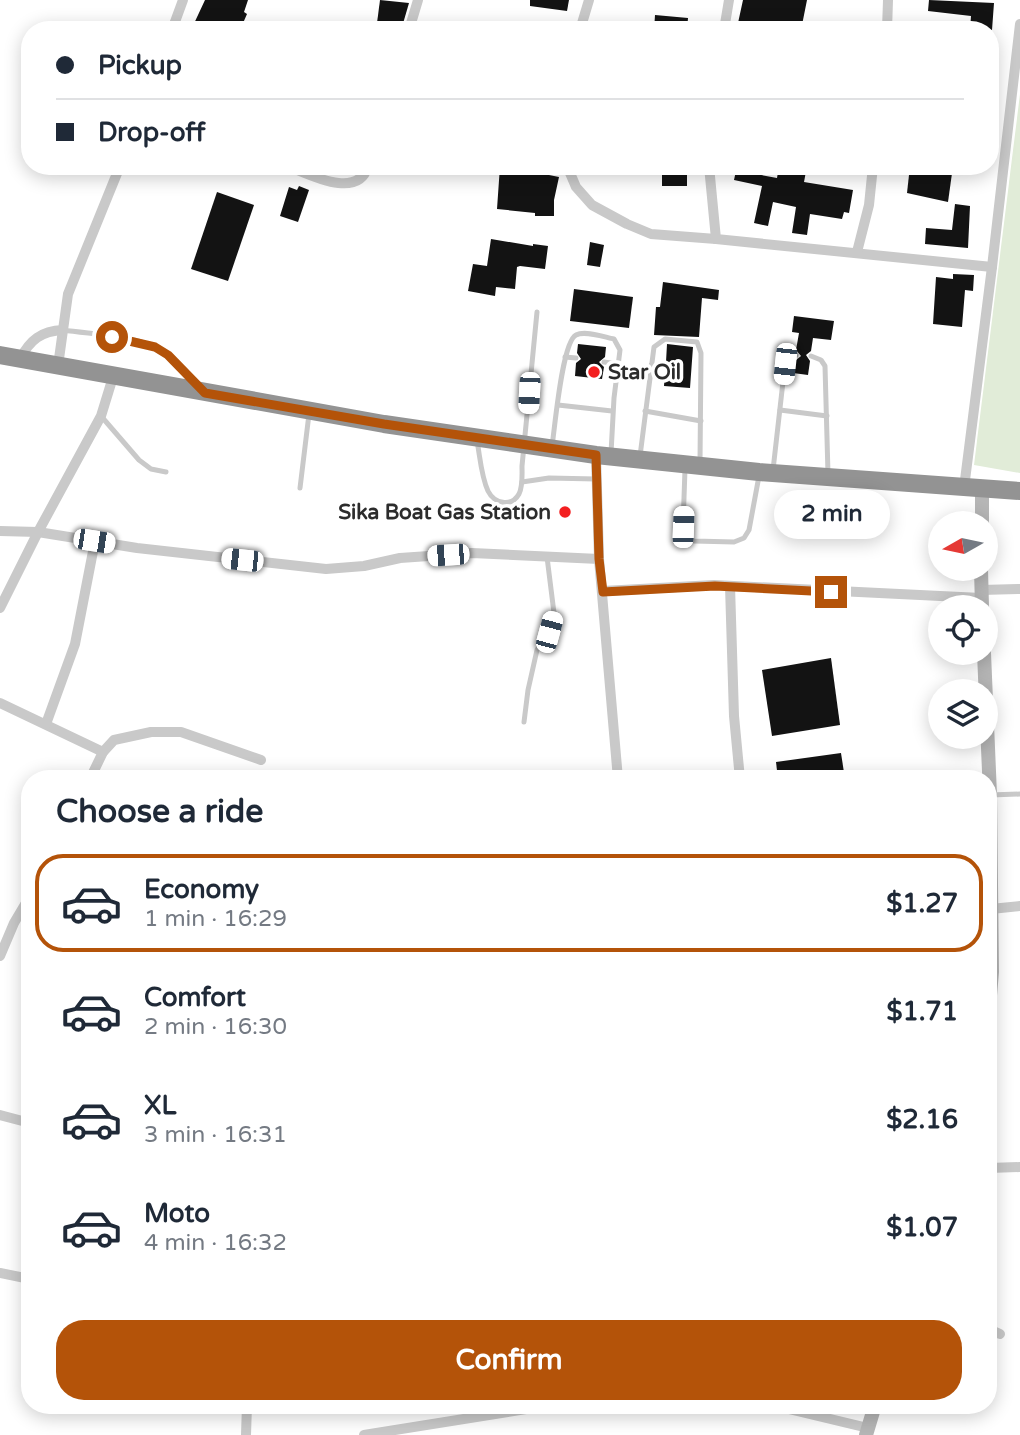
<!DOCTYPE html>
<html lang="en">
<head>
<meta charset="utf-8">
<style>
	:root { --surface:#fff; --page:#f6f6f7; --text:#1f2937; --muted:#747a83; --line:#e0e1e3; --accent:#b45309 }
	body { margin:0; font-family:"Varela Round",sans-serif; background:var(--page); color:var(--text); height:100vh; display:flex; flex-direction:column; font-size:26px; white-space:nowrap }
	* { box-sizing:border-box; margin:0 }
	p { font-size:23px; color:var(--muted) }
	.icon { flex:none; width:38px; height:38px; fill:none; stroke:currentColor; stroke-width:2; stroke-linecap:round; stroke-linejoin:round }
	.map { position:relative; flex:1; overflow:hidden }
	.sheet { position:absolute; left:21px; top:770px; width:976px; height:644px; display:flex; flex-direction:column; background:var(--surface); border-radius:28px; box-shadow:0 4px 18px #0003 }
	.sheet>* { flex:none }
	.top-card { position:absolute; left:21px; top:21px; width:978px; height:154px; border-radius:28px; box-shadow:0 4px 18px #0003; display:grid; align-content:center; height:154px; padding:0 35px; background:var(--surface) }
	.needle { width:46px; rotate:261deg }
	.controls { position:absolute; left:928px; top:511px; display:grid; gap:14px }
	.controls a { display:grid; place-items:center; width:70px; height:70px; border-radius:50%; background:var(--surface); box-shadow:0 4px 18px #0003; font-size:35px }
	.end { position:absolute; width:32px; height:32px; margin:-16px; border:9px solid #b45309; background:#fff; box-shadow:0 0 0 4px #fff }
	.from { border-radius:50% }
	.bubble { position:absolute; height:49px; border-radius:24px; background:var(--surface); box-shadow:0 4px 18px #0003; font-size:23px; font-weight:800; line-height:49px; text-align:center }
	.car { position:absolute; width:21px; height:42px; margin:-21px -10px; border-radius:9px; box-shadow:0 0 5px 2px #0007; background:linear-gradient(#fff 24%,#345 0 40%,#fff 0 76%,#345 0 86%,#fff 0) }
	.top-card b { display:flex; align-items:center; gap:24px; height:66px; font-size:26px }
	.top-card b+b { border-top:2px solid var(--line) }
	.top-card i { width:18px; height:18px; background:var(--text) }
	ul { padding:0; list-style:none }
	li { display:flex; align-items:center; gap:21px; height:98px; margin:0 14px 10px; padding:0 21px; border:4px solid transparent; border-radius:28px }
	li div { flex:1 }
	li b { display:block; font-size:26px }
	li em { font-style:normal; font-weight:800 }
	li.on { border-color:var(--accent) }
	li>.icon { width:63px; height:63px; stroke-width:1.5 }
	h2 { padding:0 35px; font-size:32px; line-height:84px }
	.primary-button { display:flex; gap:14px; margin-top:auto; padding:14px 35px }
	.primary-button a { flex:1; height:80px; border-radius:28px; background:var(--accent); color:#fff; font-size:28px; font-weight:800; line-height:80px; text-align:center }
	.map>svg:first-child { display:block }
	.green { fill:#e1ecd8 }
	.building { fill:#131313 }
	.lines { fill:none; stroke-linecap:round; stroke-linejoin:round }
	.lane { stroke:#c9c9c9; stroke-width:5 }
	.street { stroke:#c9c9c9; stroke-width:10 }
	.secondary { stroke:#b6b6b6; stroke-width:14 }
	.highway { stroke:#939393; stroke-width:18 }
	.route { stroke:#b45309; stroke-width:9 }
	.poi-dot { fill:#f31f20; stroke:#fff; stroke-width:2.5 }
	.labels { text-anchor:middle; stroke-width:7; stroke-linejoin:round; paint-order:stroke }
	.poi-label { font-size:21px; font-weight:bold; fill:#2c2c2c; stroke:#fff; text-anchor:start }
</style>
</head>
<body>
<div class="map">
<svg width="1020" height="1435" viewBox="0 0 1020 1435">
	<rect width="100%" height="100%" fill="#fff"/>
	<polygon class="green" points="1020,94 1020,473 974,465"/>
	<g class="building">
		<polygon points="205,0 248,0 244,12 247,14 240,30 191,30"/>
		<polygon points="380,0 409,3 402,27 377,23"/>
		<polygon points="530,0 569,0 567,11 530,6"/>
		<polygon points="743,0 807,0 801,30 759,22 759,27 738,23"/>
		<polygon points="929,0 994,3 992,30 970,30 971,16 928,11"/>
		<polygon points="655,15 688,18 687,30 654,30"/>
		<polygon points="500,166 529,167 529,171 559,177 554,200 554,216 535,216 535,213 497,209"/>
		<polygon points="737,166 757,166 756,174 777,178 779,166 807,166 804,182 853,190 849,213 844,212 842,219 810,214 807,235 792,233 796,207 773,202 768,226 754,223 762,186 734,180"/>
		<polygon points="910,166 953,166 948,202 907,193"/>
		<rect x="662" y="171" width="25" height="15"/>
		<polygon points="299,186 309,190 298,222 280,216 289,187 297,190"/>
		<polygon points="217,192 254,205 228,281 191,269"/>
		<polygon points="955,204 970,206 968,248 925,244 926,228 952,230"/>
		<polygon points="491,239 533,246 533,244 548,246 545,269 520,266 517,267 515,289 496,287 495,296 468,291 473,264 487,266"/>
		<polygon points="590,242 604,245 600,267 587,265"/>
		<polygon points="953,274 974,275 973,291 965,290 962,327 933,324 936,277 953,279"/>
		<polygon points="663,282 719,290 718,300 702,298 699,337 654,335 656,307 660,307"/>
		<polygon points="574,289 633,297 629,328 570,321"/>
		<polygon points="794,316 834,321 831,340 813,338 811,351 806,355 810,361 808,375 793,373 795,361 801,356 796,350 799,333 792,332"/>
		<polygon points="578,344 606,347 605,357 599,362 604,367 602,379 575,376 576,363 581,359 577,353"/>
		<polygon points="667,344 693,347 690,388 664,386 665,372 670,367 666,362"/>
		<polygon points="831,658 840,725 772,736 762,670"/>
		<polygon points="841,753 845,779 778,779 776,762"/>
	</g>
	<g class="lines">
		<g class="lane">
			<path d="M63,330C95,335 140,334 167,354C178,363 188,376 198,386"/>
			<polyline points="811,356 821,360 825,366 828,474"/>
			<polyline points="565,357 576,358"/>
			<polyline points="604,362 618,364"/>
			<polyline points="651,365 665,367"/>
			<polyline points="558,405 612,411"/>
			<polyline points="780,410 827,416"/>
			<polyline points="645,411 701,421"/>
			<polyline points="101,416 139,460 151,469 166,472"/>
			<path d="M477,441C480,456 481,476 488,491C494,503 511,508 519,494C523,486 522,475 522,466L537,312"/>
			<path d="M552,446C555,427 562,342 576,335C585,330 604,337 614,339L620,350L614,398L611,453"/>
			<polyline points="640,456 654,347 665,339 697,342 701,353 700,462"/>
			<polyline points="685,469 683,527 686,537 694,541 734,542 744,538 749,530 759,476"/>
			<polyline points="773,470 785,364 789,357 796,355"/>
			<polyline points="522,482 549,478 596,479"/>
			<polyline points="300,488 309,414"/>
			<polyline points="524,722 528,690 537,650 549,632 554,613 547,557"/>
			<polyline points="990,795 1020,794"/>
		</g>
		<g class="street">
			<polyline points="172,30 183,0"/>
			<polyline points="409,30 418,0"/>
			<polyline points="580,30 589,0"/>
			<polyline points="724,30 729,0"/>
			<polyline points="887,30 888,0"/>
			<path d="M288,166C311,175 358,200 368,166"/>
			<polyline points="567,166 576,187 592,205 627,224 651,234 716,239"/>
			<polyline points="709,166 716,239 992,267"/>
			<polyline points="857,252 869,205 873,166"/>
			<path d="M20,359C30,340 41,331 63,330"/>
			<polyline points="58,366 68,294 120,166"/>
			<polyline points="596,455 599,559 618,779"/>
			<polyline points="964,488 992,267 1020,24"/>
			<polyline points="0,531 38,532 137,548 326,569 364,566 400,558 472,553 599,559"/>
			<polyline points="730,586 734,716 740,779"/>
			<polyline points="981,590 1020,589"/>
			<polyline points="603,591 714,585 981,598"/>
			<polyline points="0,608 38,532 101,416 113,377"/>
			<polyline points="0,703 103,752"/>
			<polyline points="46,724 75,644 95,541"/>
			<polyline points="90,779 103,752 114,740 151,732 181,732 261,760"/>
			<polyline points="991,909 1020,906"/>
			<polyline points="0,956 14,923 30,896"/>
			<polyline points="0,1115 30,1123"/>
			<polyline points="989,1168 1020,1167"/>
			<polyline points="0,1273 30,1279"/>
			<polyline points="989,1329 1000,1334"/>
			<polyline points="772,1405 868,1428"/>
			<polyline points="246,1435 247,1405"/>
			<polyline points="364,1435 551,1405"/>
		</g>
		<g class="secondary">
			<polyline points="982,523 982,489"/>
			<polyline points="981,569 982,607"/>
			<polyline points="984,653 990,795 992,972 989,1007"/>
			<polyline points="866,1435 875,1405"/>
		</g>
		<polyline class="highway" points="0,355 384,424 596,455 759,472 1020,491"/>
	</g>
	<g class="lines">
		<polyline class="route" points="112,337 155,347 168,355 205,393 384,424 596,455 599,559 603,592 715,586 831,592"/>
	</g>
	<g class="poi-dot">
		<circle cx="594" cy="372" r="7"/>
		<circle cx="565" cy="512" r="7"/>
	</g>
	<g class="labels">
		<g class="poi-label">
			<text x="608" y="379">Star Oil</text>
			<text x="551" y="519" text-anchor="end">Sika Boat Gas Station</text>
		</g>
	</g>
</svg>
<div class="controls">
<a><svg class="needle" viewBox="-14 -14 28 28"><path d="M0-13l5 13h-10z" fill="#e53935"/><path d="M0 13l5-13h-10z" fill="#747a83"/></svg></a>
<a><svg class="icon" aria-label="locate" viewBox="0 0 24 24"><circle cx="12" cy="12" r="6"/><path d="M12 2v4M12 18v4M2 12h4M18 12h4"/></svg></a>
<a><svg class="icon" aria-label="layers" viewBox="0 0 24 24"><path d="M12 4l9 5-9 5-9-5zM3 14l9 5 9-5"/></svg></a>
</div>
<i class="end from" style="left:112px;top:337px"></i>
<i class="end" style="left:831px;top:592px"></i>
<div class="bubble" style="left:774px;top:490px;width:116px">2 min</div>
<i class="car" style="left:785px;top:364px;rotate:186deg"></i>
<i class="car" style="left:529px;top:393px;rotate:183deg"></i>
<i class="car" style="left:683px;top:527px;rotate:2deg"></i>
<i class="car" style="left:94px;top:541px;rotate:99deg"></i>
<i class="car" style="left:448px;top:555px;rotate:266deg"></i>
<i class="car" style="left:242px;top:560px;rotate:276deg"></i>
<i class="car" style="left:549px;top:632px;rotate:15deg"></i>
<div class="top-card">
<b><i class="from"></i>Pickup</b>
<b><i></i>Drop-off</b>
</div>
<section class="sheet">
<h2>Choose a ride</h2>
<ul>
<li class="on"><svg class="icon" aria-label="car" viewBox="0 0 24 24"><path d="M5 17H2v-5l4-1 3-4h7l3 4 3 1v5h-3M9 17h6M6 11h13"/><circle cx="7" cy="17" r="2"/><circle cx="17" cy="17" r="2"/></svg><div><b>Economy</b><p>1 min · 16:29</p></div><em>$1.27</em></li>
<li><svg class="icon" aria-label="car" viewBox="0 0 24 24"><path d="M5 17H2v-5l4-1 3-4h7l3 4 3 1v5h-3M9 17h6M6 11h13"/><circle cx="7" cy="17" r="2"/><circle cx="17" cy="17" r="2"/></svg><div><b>Comfort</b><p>2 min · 16:30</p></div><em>$1.71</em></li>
<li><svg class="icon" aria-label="car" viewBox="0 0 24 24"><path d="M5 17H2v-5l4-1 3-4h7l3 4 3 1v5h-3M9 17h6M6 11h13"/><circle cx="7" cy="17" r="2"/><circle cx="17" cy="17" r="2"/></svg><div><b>XL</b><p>3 min · 16:31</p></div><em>$2.16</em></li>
<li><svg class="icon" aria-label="car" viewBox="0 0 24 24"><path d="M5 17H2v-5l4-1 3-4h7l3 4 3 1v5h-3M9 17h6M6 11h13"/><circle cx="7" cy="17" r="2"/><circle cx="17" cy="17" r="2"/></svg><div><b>Moto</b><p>4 min · 16:32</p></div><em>$1.07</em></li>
</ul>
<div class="primary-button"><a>Confirm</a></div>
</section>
</div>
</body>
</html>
